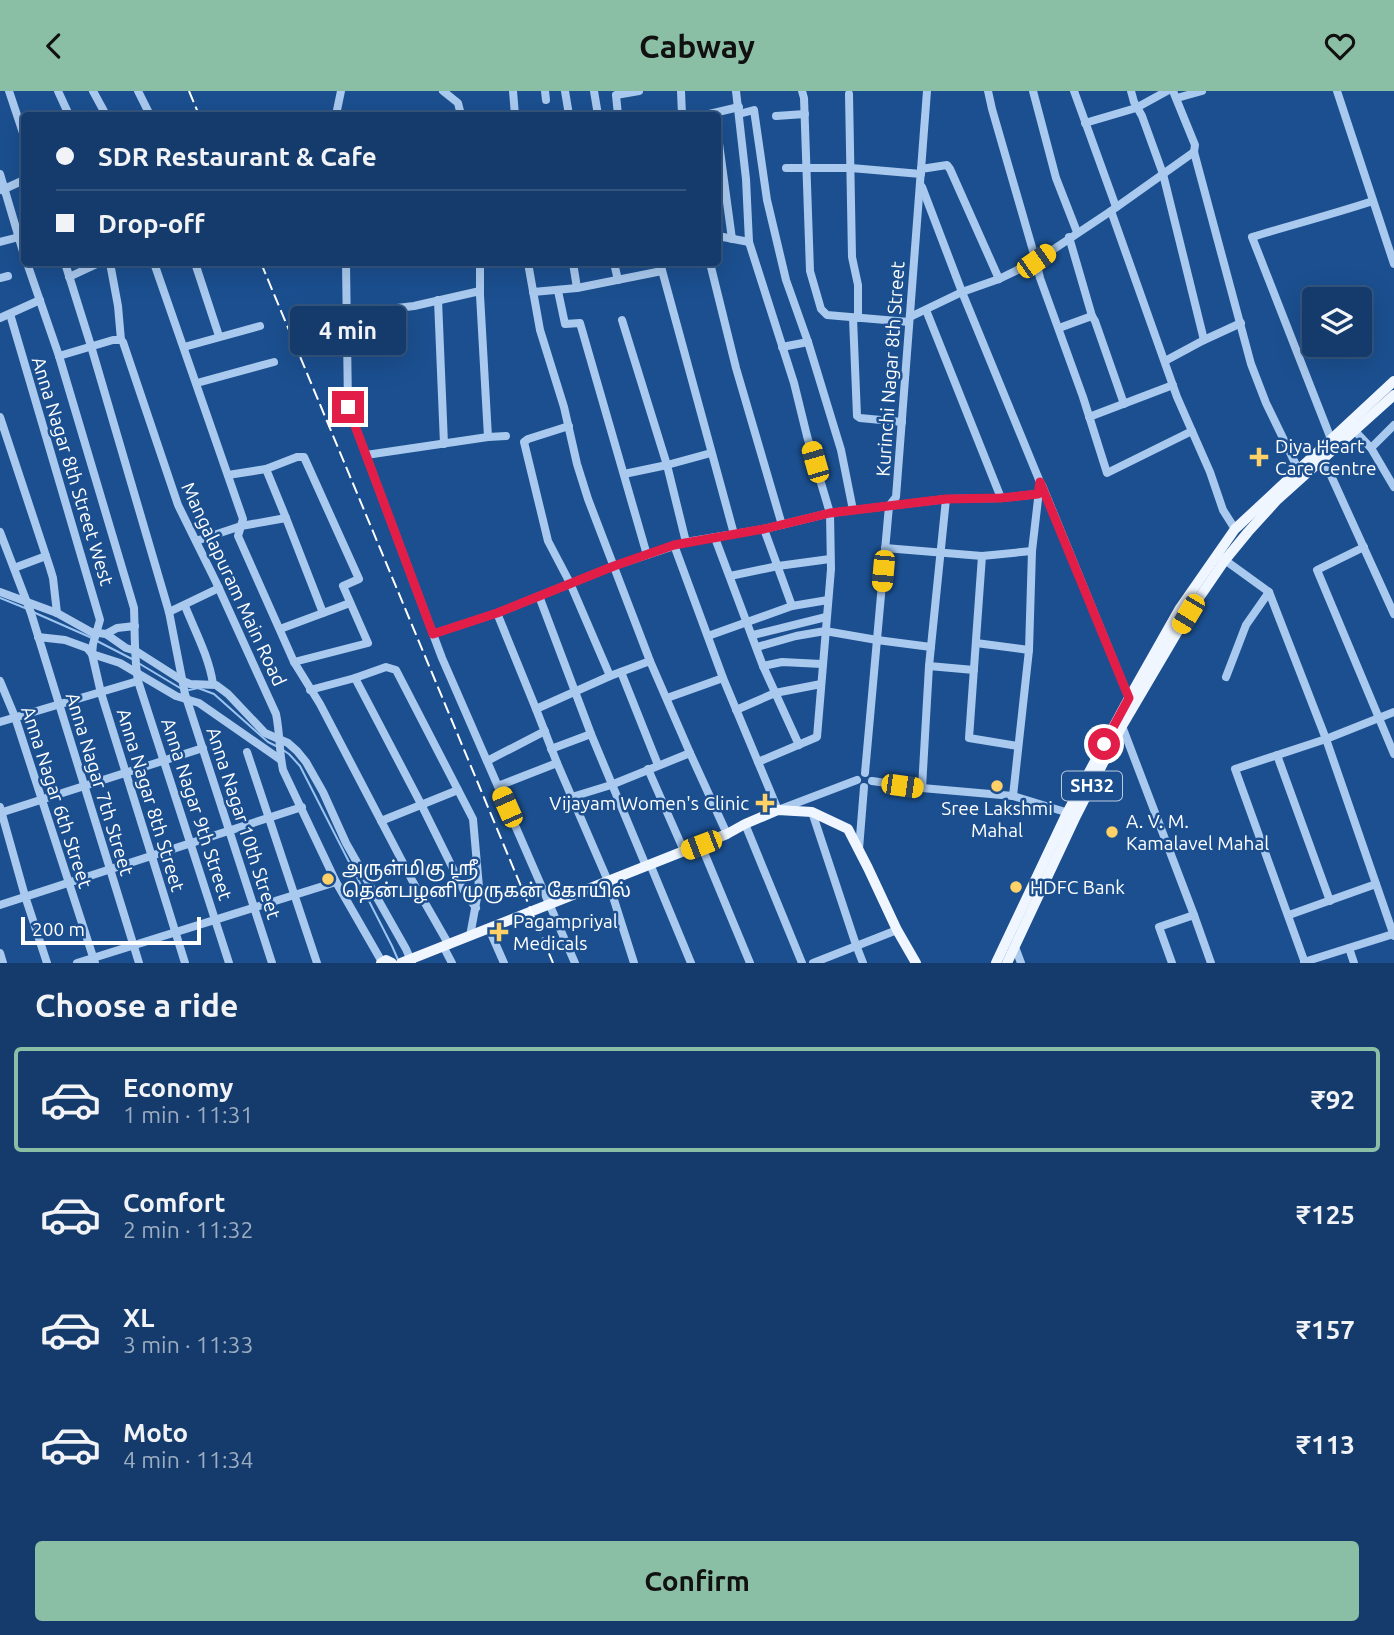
<!DOCTYPE html>
<html lang="en">
<head>
<meta charset="utf-8">
<style>
	:root { --surface:#143b6b; --page:#214673; --text:#f1f3f6; --muted:#9dadc1; --line:#33557e; --accent:#8abfa5 }
	body { margin:0; font-family:Ubuntu,"Noto Sans Tamil",sans-serif; background:var(--page); color:var(--text); height:100vh; display:flex; flex-direction:column; font-size:26px; white-space:nowrap }
	* { box-sizing:border-box; margin:0 }
	p { font-size:23px; color:var(--muted) }
	.icon { flex:none; width:38px; height:38px; fill:none; stroke:currentColor; stroke-width:2; stroke-linecap:round; stroke-linejoin:round }
	.map { position:relative; height:872px; overflow:hidden }
	.side { display:flex; flex-direction:column; background:var(--surface); flex:1 }
	.side>* { flex:none }
	.top-card { position:absolute; left:21px; top:21px; width:700px; height:154px; border-radius:7px; box-shadow:0 7px 28px #0002,0 0 0 2px var(--line); display:grid; align-content:center; height:154px; padding:0 35px; background:var(--surface) }
	.tools { position:absolute; left:1302px; top:196px; display:grid; gap:14px }
	.tools a { display:grid; place-items:center; width:70px; height:70px; border-radius:7px; background:var(--surface); box-shadow:0 7px 28px #0002,0 0 0 2px var(--line); font-size:35px }
	.scale { position:absolute; left:21px; bottom:18px; width:180px; box-sizing:border-box; padding-left:7px; border:4px solid #fff; border-top:0; font-size:19px; line-height:24px; white-space:nowrap; color:#fff; -webkit-text-stroke:5px #1b4f8f; paint-order:stroke }
	.end { position:absolute; width:32px; height:32px; margin:-16px; border:9px solid #e11d48; background:#fff; box-shadow:0 0 0 4px #fff }
	.from { border-radius:50% }
	.bubble { position:absolute; height:49px; border-radius:7px; background:var(--surface); box-shadow:0 7px 28px #0002,0 0 0 2px var(--line); font-size:23px; font-weight:700; line-height:49px; text-align:center }
	.car { position:absolute; width:21px; height:42px; margin:-21px -10px; border-radius:9px; box-shadow:0 0 5px 2px #0007; background:linear-gradient(#f5c518 24%,#345 0 40%,#f5c518 0 76%,#345 0 86%,#f5c518 0) }
	.top-card b { display:flex; align-items:center; gap:24px; height:66px; font-size:26px }
	.top-card b+b { border-top:2px solid var(--line) }
	.top-card i { width:18px; height:18px; background:var(--text) }
	ul { padding:0; list-style:none }
	li { display:flex; align-items:center; gap:21px; height:105px; margin:0 14px 10px; padding:0 21px; border:4px solid transparent; border-radius:7px }
	li div { flex:1 }
	li b { display:block; font-size:26px }
	li em { font-style:normal; font-weight:700 }
	li.on { border-color:var(--accent) }
	li>.icon { width:63px; height:63px; stroke-width:1.5 }
	h2 { padding:0 35px; font-size:32px; line-height:84px }
	.cta { display:flex; gap:14px; margin-top:auto; padding:14px 35px }
	.cta a { flex:1; height:80px; border-radius:7px; background:var(--accent); color:#111; font-size:28px; font-weight:700; line-height:80px; text-align:center }
	header { display:flex; justify-content:space-between; align-items:center; height:91px; padding:0 35px; background:var(--accent); color:#111; font-size:32px; font-weight:700 }
	.map>svg:first-child { display:block }
	.lines { fill:none; stroke-linecap:round; stroke-linejoin:round }
	.stream { stroke:#9cc4f0; stroke-width:2 }
	.minor { stroke:#a9c9ee; stroke-width:8 }
	.major { stroke:#f0f6ff; stroke-width:10 }
	.rail { stroke:#fff; stroke-width:2; stroke-dasharray:12 5; stroke-linecap:butt }
	.route { stroke:#e11d48; stroke-width:9 }
	.poi-dot { fill:#ffd166; stroke:#1b4f8f; stroke-width:2.5 }
	.labels { text-anchor:middle; stroke-width:5; stroke-linejoin:round; paint-order:stroke }
	.shield { fill:#1b4f8f; stroke:#bbcadd; stroke-width:2 }
	.shield-label { font-size:18px; font-weight:bold; fill:#fff }
	.street-label { font-size:19px; fill:#fff; stroke:#1b4f8f }
	.poi-label { font-size:19px; fill:#fff; stroke:#1b4f8f; text-anchor:start }
</style>
</head>
<body>
<header><svg class="icon" aria-label="back" viewBox="0 0 24 24"><path d="M15 5l-7 7 7 7"/></svg>Cabway<svg class="icon" aria-label="heart" viewBox="0 0 24 24"><path d="M12 20l-8-8c-3-5 5-10 8-4 3-6 11-1 8 4z"/></svg></header>
<div class="map">
<svg width="1394" height="872" viewBox="0 0 1394 872">
	<rect width="100%" height="100%" fill="#1b4f8f"/>
	<g class="lines">
		<g class="stream">
			<polyline points="0,507 25,517"/>
			<polyline points="33,521 92,547"/>
			<polyline points="97,550 132,568"/>
			<polyline points="140,573 180,597"/>
			<polyline points="189,599 198,597 214,603 268,651 278,656"/>
			<polyline points="283,659 289,663 300,675 392,855 399,871"/>
		</g>
		<g class="minor">
			<polyline points="9,0 24,45"/>
			<polyline points="58,0 69,24"/>
			<polyline points="93,0 106,24"/>
			<polyline points="138,0 150,24"/>
			<polyline points="443,0 458,12 461,24"/>
			<polyline points="513,0 515,24"/>
			<polyline points="545,0 546,9"/>
			<polyline points="565,0 569,24"/>
			<polyline points="594,0 598,24"/>
			<polyline points="681,0 682,24"/>
			<polyline points="736,0 746,88 749,151 794,292 807,345 830,422 831,478 817,646 758,671 778,719 857,689"/>
			<polyline points="802,0 804,7 810,180 821,218 827,224 909,231"/>
			<polyline points="988,0 992,18 1036,170 1040,187 1083,306 1107,382 1192,340"/>
			<polyline points="1033,0 1056,87 1077,141"/>
			<polyline points="1074,0 1116,116"/>
			<polyline points="1131,0 1134,11 1142,25 1163,83 1204,249 1165,270"/>
			<polyline points="1173,0 1195,54 1194,61 1251,273 1266,312 1298,378"/>
			<polyline points="1337,0 1394,173"/>
			<polyline points="849,3 852,166 858,194 858,227"/>
			<polyline points="1177,7 1202,0"/>
			<polyline points="739,23 754,19 767,109 786,189 808,251 841,359 853,419"/>
			<polyline points="336,24 341,0"/>
			<polyline points="618,24 616,4 639,0"/>
			<polyline points="705,24 739,16"/>
			<polyline points="776,25 805,23"/>
			<polyline points="1085,32 1136,17 1167,0"/>
			<polyline points="718,45 732,148"/>
			<polyline points="786,77 851,77 921,83"/>
			<polyline points="921,78 947,74 950,78 999,188"/>
			<polyline points="0,83 24,164"/>
			<polyline points="922,96 962,201 1040,391 1032,460 1029,559 1013,705"/>
			<polyline points="2,99 24,89"/>
			<polyline points="1111,120 1177,306 1210,381 1223,419 1235,438"/>
			<polyline points="718,145 749,151"/>
			<polyline points="1069,146 1092,225 1095,230 1124,313"/>
			<polyline points="0,151 19,146"/>
			<path d="M27,172L59,265L134,517C135,541 134,566 138,590L229,872"/>
			<polyline points="65,172 91,255 169,521 185,603 272,872"/>
			<polyline points="110,172 118,215 121,249"/>
			<polyline points="154,172 243,428 238,445 294,571 320,613 413,791 449,854"/>
			<polyline points="195,172 219,245"/>
			<polyline points="346,172 348,316 442,567 575,872"/>
			<polyline points="480,172 480,204 488,346"/>
			<polyline points="528,172 540,239 564,316 577,373 588,408 650,570"/>
			<polyline points="573,172 577,197"/>
			<polyline points="614,172 618,189"/>
			<polyline points="660,172 734,443"/>
			<polyline points="710,172 736,277 782,434"/>
			<polyline points="69,186 99,172"/>
			<polyline points="0,187 8,185"/>
			<polyline points="558,200 565,233 580,232 647,464"/>
			<polyline points="533,201 577,197 662,180"/>
			<polyline points="438,209 444,353"/>
			<polyline points="926,219 1001,407"/>
			<polyline points="10,223 100,529 93,553 92,563 101,602 185,872"/>
			<polyline points="346,223 414,215 480,200"/>
			<polyline points="910,226 962,201 999,188 1036,170 1111,120 1194,61"/>
			<polyline points="0,227 40,209"/>
			<polyline points="853,227 857,325 860,327 902,331"/>
			<polyline points="622,229 667,374 686,451"/>
			<polyline points="1059,237 1092,225"/>
			<polyline points="1204,249 1241,232"/>
			<polyline points="184,256 260,235"/>
			<polyline points="782,256 808,251"/>
			<path d="M59,265L113,249H121L123,251L178,414L216,491L276,623C280,642 279,660 283,679L336,791L382,871"/>
			<polyline points="197,292 274,271"/>
			<polyline points="0,326 50,477 53,487 57,522"/>
			<polyline points="1089,326 1173,294"/>
			<polyline points="569,335 528,348 524,351 548,450 570,492 610,585"/>
			<polyline points="1354,339 1371,357 1394,396"/>
			<path d="M1331,348L1252,146C1292,134 1333,123 1373,110"/>
			<polyline points="1371,357 1394,334"/>
			<polyline points="366,364 488,346 506,345"/>
			<polyline points="1323,367 1394,523"/>
			<polyline points="266,378 286,427 323,522"/>
			<polyline points="624,383 667,374 711,362"/>
			<polyline points="228,384 266,378 297,366 304,366 359,488 343,495 368,552 294,571"/>
			<polyline points="1042,394 1129,607"/>
			<polyline points="764,438 792,515"/>
			<polyline points="0,441 31,522 139,872"/>
			<polyline points="715,447 763,575 799,654"/>
			<polyline points="196,450 241,435 286,427"/>
			<polyline points="674,454 723,587 758,671"/>
			<polyline points="1364,456 1317,479 1394,663"/>
			<polyline points="885,457 982,465 1032,460"/>
			<polyline points="982,465 969,647 1018,655"/>
			<polyline points="1222,467 1269,501 1326,648 1394,845"/>
			<polyline points="14,477 46,465"/>
			<polyline points="730,485 778,475 830,468"/>
			<polyline points="0,501 57,522 91,541 106,543 126,557 136,560 183,590 190,593 216,594 228,603 265,642 288,652 297,660 306,671 323,701 346,752 406,858 412,872"/>
			<polyline points="539,505 591,643 646,775"/>
			<path d="M185,515C195,540 209,566 213,593"/>
			<polyline points="169,521 219,497"/>
			<polyline points="497,522 536,618"/>
			<polyline points="280,538 350,512"/>
			<polyline points="106,543 117,537 135,535"/>
			<polyline points="433,543 497,522 614,475 686,451 764,438 830,422 946,408 1001,407 1038,403"/>
			<polyline points="753,544 826,526"/>
			<polyline points="708,545 792,515 828,509"/>
			<polyline points="38,546 65,549 87,557 92,563 120,572 176,605 199,612 281,669"/>
			<polyline points="976,552 1029,559"/>
			<polyline points="757,556 796,545 825,540 877,549 931,556"/>
			<polyline points="763,575 782,571 822,573"/>
			<polyline points="929,575 974,579"/>
			<polyline points="621,581 658,674"/>
			<polyline points="1226,586 1246,534 1269,501"/>
			<polyline points="355,587 421,713 465,802 476,817"/>
			<polyline points="0,590 15,626 95,872"/>
			<polyline points="310,599 355,587 386,576 396,579 473,728 479,796 470,845"/>
			<polyline points="667,607 723,587"/>
			<polyline points="736,619 775,602 821,593"/>
			<polyline points="0,631 138,590"/>
			<polyline points="1122,635 1194,824"/>
			<polyline points="551,658 591,643"/>
			<polyline points="247,661 317,872"/>
			<polyline points="1277,664 1330,810"/>
			<polyline points="487,670 545,640"/>
			<polyline points="648,678 684,760"/>
			<polyline points="865,682 889,415 896,406 927,0"/>
			<polyline points="872,690 922,697 1013,705 1072,723"/>
			<polyline points="498,695 557,672"/>
			<polyline points="922,697 929,575 946,408"/>
			<polyline points="572,706 611,694 690,662"/>
			<polyline points="0,716 25,805 47,872"/>
			<polyline points="812,721 856,854 863,872"/>
			<polyline points="0,722 203,657"/>
			<polyline points="381,730 458,699"/>
			<polyline points="745,733 802,872"/>
			<polyline points="701,754 750,872"/>
			<polyline points="859,758 864,696"/>
			<polyline points="650,773 691,872"/>
			<polyline points="0,814 302,716"/>
			<polyline points="1289,824 1376,793"/>
			<polyline points="489,838 504,872"/>
			<polyline points="443,855 452,872"/>
			<polyline points="1015,856 1021,872"/>
			<polyline points="1349,857 1354,872"/>
			<polyline points="0,862 3,872"/>
			<polyline points="1304,871 1393,843"/>
			<polyline points="77,872 336,791"/>
			<polyline points="634,872 608,790 557,672 536,618 610,585 650,570 690,662 727,743"/>
			<polyline points="813,872 897,839"/>
			<polyline points="1172,872 1159,836 1194,824 1211,872"/>
			<polyline points="1305,872 1235,678 1326,648 1394,621"/>
		</g>
		<g class="major">
			<polyline points="381,872 386,869 392,872"/>
			<polyline points="401,872 727,743 745,733 778,719 812,721 848,738 868,777 897,839 916,872"/>
			<polyline points="996,872 1067,722 1129,607 1180,517 1235,438 1394,290"/>
			<polyline points="1007,872 1076,725 1122,635 1188,523 1225,469 1248,441 1277,409 1394,304"/>
		</g>
		<g class="rail">
			<polyline points="189,0 199,24"/>
			<polyline points="261,172 553,872"/>
		</g>
	</g>
	<g class="lines">
		<polyline class="route" points="348,316 433,543 497,522 614,475 674,454 764,438 830,422 946,408 1001,407 1038,403 1040,391 1129,607 1104,653"/>
	</g>
	<g class="poi-dot">
		<path d="M1255.5 355.5h7v7h7v7h-7v7h-7v-7h-7v-7h7z"/>
		<circle cx="997" cy="695" r="7"/>
		<path d="M761.5 701.5h7v7h7v7h-7v7h-7v-7h-7v-7h7z"/>
		<circle cx="1112" cy="741" r="7"/>
		<circle cx="328" cy="788" r="7"/>
		<circle cx="1016" cy="796" r="7"/>
		<path d="M495.5 830.5h7v7h7v7h-7v7h-7v-7h-7v-7h7z"/>
	</g>
	<g class="labels">
		<rect class="shield" x="1062" y="680.5" width="60" height="29" rx="5"/>
		<g class="shield-label">
			<text x="1092" y="701">SH32</text>
		</g>
		<g class="street-label">
			<text transform="translate(890 278) rotate(-86)" y="7">Kurinchi Nagar 8th Street</text>
			<text transform="translate(73 380) rotate(73)" y="7">Anna Nagar 8th Street West</text>
			<text transform="translate(234 493) rotate(65)" y="7">Mangalapuram Main Road</text>
			<text transform="translate(100 693) rotate(73)" y="7">Anna Nagar 7th Street</text>
			<text transform="translate(57 706) rotate(72)" y="7">Anna Nagar 6th Street</text>
			<text transform="translate(151 709) rotate(73)" y="7">Anna Nagar 8th Street</text>
			<text transform="translate(197 718) rotate(72)" y="7">Anna Nagar 9th Street</text>
			<text transform="translate(244 732) rotate(72)" y="7">Anna Nagar 10th Street</text>
		</g>
		<g class="poi-label">
			<text x="1275" y="362">Diya Heart<tspan x="1275" dy="22">Care Centre</tspan></text>
			<text x="749" y="719" text-anchor="end">Vijayam Women's Clinic</text>
			<text x="997" y="724" text-anchor="middle">Sree Lakshmi<tspan x="997" dy="22">Mahal</tspan></text>
			<text x="1126" y="737">A. V. M.<tspan x="1126" dy="22">Kamalavel Mahal</tspan></text>
			<text x="342" y="784">அருள்மிகு ஶ்ரீ<tspan x="342" dy="22">தென்பழனி முருகன் கோயில்</tspan></text>
			<text x="1030" y="803">HDFC Bank</text>
			<text x="513" y="837">Pagampriyal<tspan x="513" dy="22">Medicals</tspan></text>
		</g>
	</g>
</svg>
<div class="tools">
<a><svg class="icon" aria-label="layers" viewBox="0 0 24 24"><path d="M12 4l9 5-9 5-9-5zM3 14l9 5 9-5"/></svg></a>
</div>
<div class="scale">200 m</div>
<i class="end from" style="left:1104px;top:653px"></i>
<i class="end" style="left:348px;top:316px"></i>
<div class="bubble" style="left:290px;top:215px;width:116px">4 min</div>
<i class="car" style="left:1036px;top:170px;rotate:55deg"></i>
<i class="car" style="left:815px;top:371px;rotate:344deg"></i>
<i class="car" style="left:883px;top:480px;rotate:185deg"></i>
<i class="car" style="left:1188px;top:523px;rotate:211deg"></i>
<i class="car" style="left:902px;top:695px;rotate:98deg"></i>
<i class="car" style="left:507px;top:716px;rotate:336deg"></i>
<i class="car" style="left:701px;top:754px;rotate:249deg"></i>
<div class="top-card">
<b><i class="from"></i>SDR Restaurant &amp; Cafe</b>
<b><i></i>Drop-off</b>
</div>
</div>
<section class="side">
<h2>Choose a ride</h2>
<ul>
<li class="on"><svg class="icon" aria-label="car" viewBox="0 0 24 24"><path d="M5 17H2v-5l4-1 3-4h7l3 4 3 1v5h-3M9 17h6M6 11h13"/><circle cx="7" cy="17" r="2"/><circle cx="17" cy="17" r="2"/></svg><div><b>Economy</b><p>1 min · 11:31</p></div><em>₹92</em></li>
<li><svg class="icon" aria-label="car" viewBox="0 0 24 24"><path d="M5 17H2v-5l4-1 3-4h7l3 4 3 1v5h-3M9 17h6M6 11h13"/><circle cx="7" cy="17" r="2"/><circle cx="17" cy="17" r="2"/></svg><div><b>Comfort</b><p>2 min · 11:32</p></div><em>₹125</em></li>
<li><svg class="icon" aria-label="car" viewBox="0 0 24 24"><path d="M5 17H2v-5l4-1 3-4h7l3 4 3 1v5h-3M9 17h6M6 11h13"/><circle cx="7" cy="17" r="2"/><circle cx="17" cy="17" r="2"/></svg><div><b>XL</b><p>3 min · 11:33</p></div><em>₹157</em></li>
<li><svg class="icon" aria-label="car" viewBox="0 0 24 24"><path d="M5 17H2v-5l4-1 3-4h7l3 4 3 1v5h-3M9 17h6M6 11h13"/><circle cx="7" cy="17" r="2"/><circle cx="17" cy="17" r="2"/></svg><div><b>Moto</b><p>4 min · 11:34</p></div><em>₹113</em></li>
</ul>
<div class="cta"><a>Confirm</a></div>
</section>
</body>
</html>
